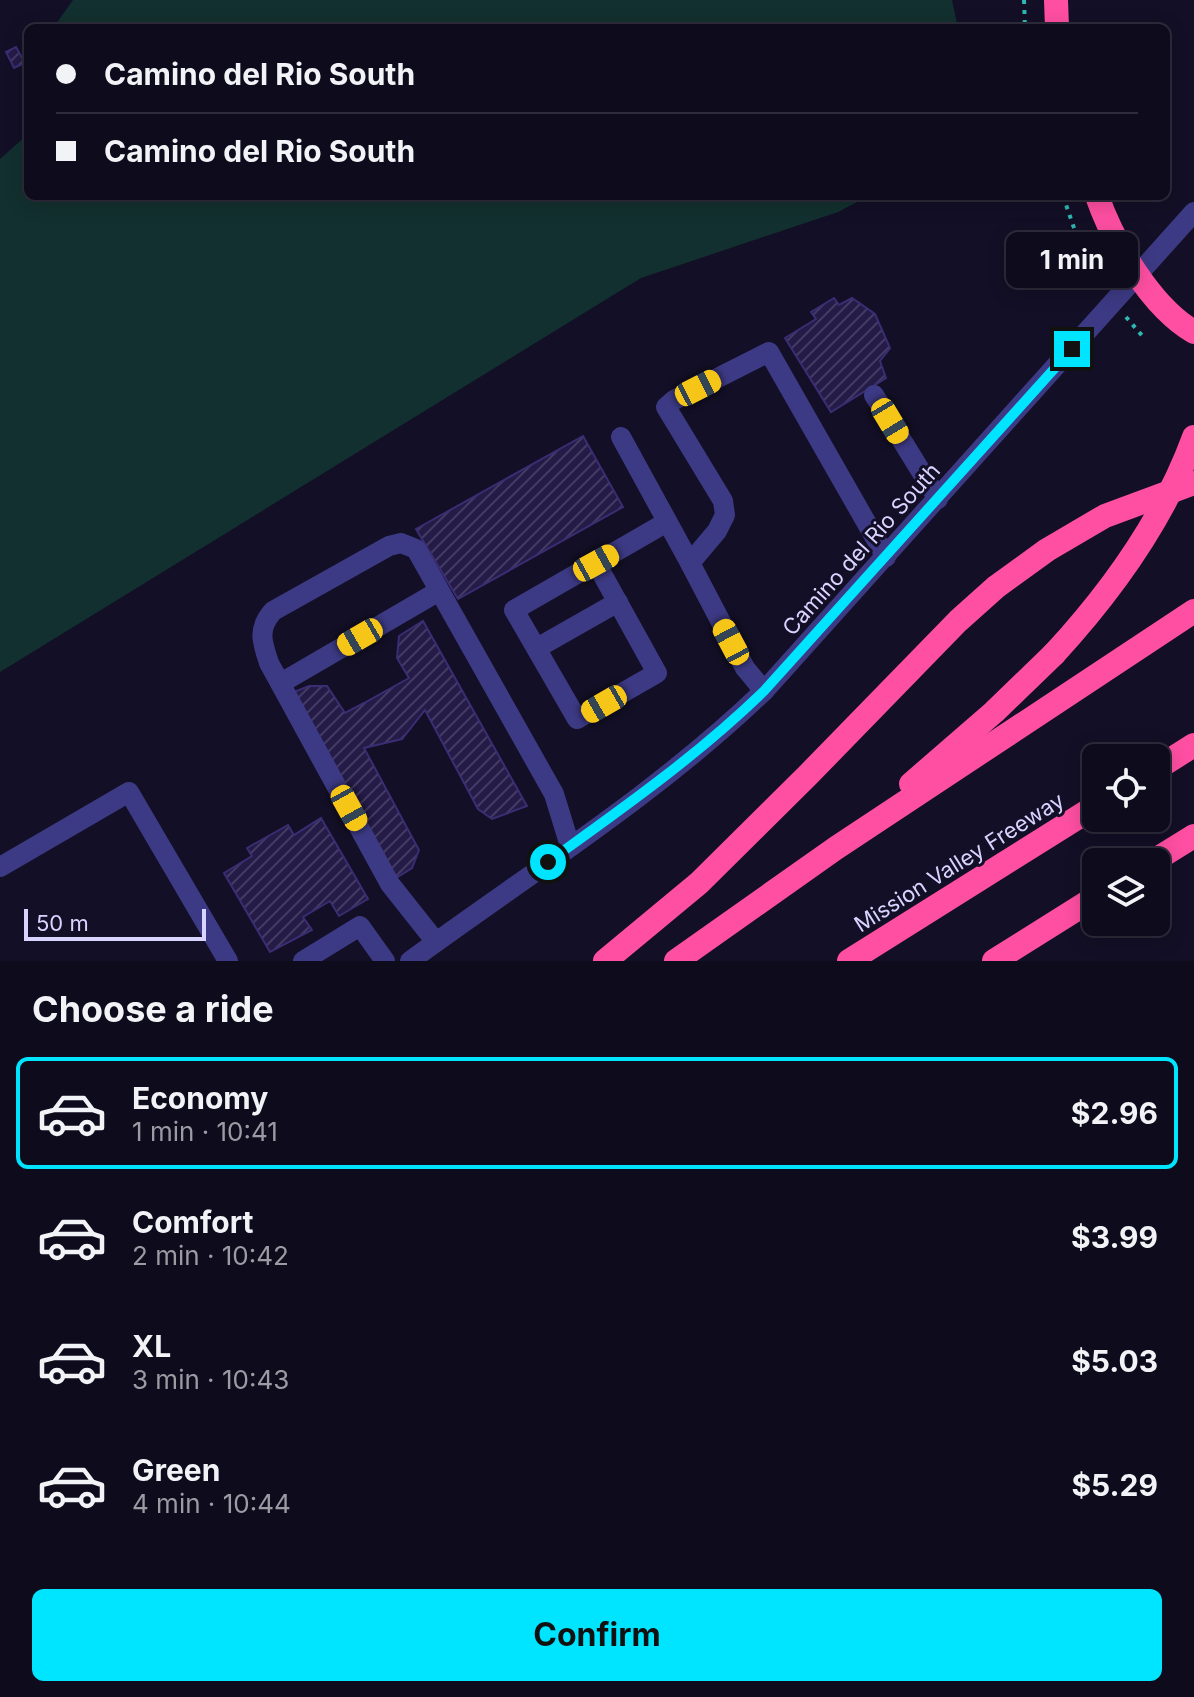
<!DOCTYPE html>
<html lang="en">
<head>
<meta charset="utf-8">
<style>
	:root { --surface:#0e0b1c; --page:#1c1929; --text:#f1f3f6; --muted:#9b9ba3; --line:#2e2b3b; --accent:#00e5ff }
	body { margin:0; font-family:Inter,sans-serif; background:var(--page); color:var(--text); height:100vh; display:flex; flex-direction:column; font-size:30px; white-space:nowrap }
	* { box-sizing:border-box; margin:0 }
	p { font-size:26px; color:var(--muted) }
	.icon { flex:none; width:44px; height:44px; fill:none; stroke:currentColor; stroke-width:2; stroke-linecap:round; stroke-linejoin:round }
	.map { position:relative; height:961px; overflow:hidden }
	.sheet { display:flex; flex-direction:column; background:var(--surface); flex:1 }
	.sheet>* { flex:none }
	.guide { position:absolute; left:24px; top:24px; width:1146px; height:176px; border-radius:12px; box-shadow:0 4px 20px #0003,0 0 0 2px var(--line); display:grid; align-content:center; height:176px; padding:0 32px; background:var(--surface) }
	.tools { position:absolute; left:1082px; top:744px; display:grid; gap:16px }
	.tools a { display:grid; place-items:center; width:88px; height:88px; border-radius:12px; background:var(--surface); box-shadow:0 4px 20px #0003,0 0 0 2px var(--line); font-size:40px }
	.scale { position:absolute; left:24px; bottom:20px; width:182px; box-sizing:border-box; padding-left:8px; border:4px solid #d9d4ff; border-top:0; font-size:22px; line-height:28px; white-space:nowrap; color:#d9d4ff; -webkit-text-stroke:6px #130f26; paint-order:stroke }
	.end { position:absolute; width:36px; height:36px; margin:-18px; border:10px solid #00e5ff; background:#111; box-shadow:0 0 0 4px #111 }
	.from { border-radius:50% }
	.bubble { position:absolute; height:56px; border-radius:12px; background:var(--surface); box-shadow:0 4px 20px #0003,0 0 0 2px var(--line); font-size:26px; font-weight:700; line-height:56px; text-align:center }
	.car { position:absolute; width:24px; height:48px; margin:-24px -12px; border-radius:10px; box-shadow:0 0 6px 2px #0007; background:linear-gradient(#f5c518 24%,#345 0 40%,#f5c518 0 76%,#345 0 86%,#f5c518 0) }
	.guide b { display:flex; align-items:center; gap:28px; height:76px; font-size:30px }
	.guide b+b { border-top:2px solid var(--line) }
	.guide i { width:20px; height:20px; background:var(--text) }
	ul { padding:0; list-style:none }
	li { display:flex; align-items:center; gap:24px; height:112px; margin:0 16px 12px; padding:0 16px; border:4px solid transparent; border-radius:12px }
	li div { flex:1 }
	li b { display:block; font-size:30px }
	li em { font-style:normal; font-weight:700 }
	li.current { border-color:var(--accent) }
	li>.icon { width:72px; height:72px; stroke-width:1.5 }
	h2 { padding:0 32px; font-size:36px; line-height:96px }
	.primary-button { display:flex; gap:16px; margin-top:auto; padding:16px 32px }
	.primary-button a { flex:1; height:92px; border-radius:12px; background:var(--accent); color:#111; font-size:32px; font-weight:700; line-height:92px; text-align:center }
	.map>svg:first-child { display:block }
	.grass { fill:#12302f }
	.building { fill:url(#building-hatch); stroke:#3b2d73; stroke-width:2 }
	.lines { fill:none; stroke-linecap:round; stroke-linejoin:round }
	.path { stroke:#2fb8b0; stroke-width:4; stroke-dasharray:4 6; stroke-linecap:butt }
	.minor { stroke:#3d3a85; stroke-width:20 }
	.highway { stroke:#ff4fa3; stroke-width:24 }
	.highway-bridge { stroke:#ff4fa3; stroke-width:24 }
	.route { stroke:#00e5ff; stroke-width:10 }
	.labels { text-anchor:middle; stroke-width:6; stroke-linejoin:round; paint-order:stroke }
	.street-label { font-size:22px; fill:#d9d4ff; stroke:#130f26 }
</style>
</head>
<body>
<div class="map">
<svg width="1194" height="961" viewBox="0 0 1194 961">
	<defs>
		<pattern id="building-hatch" width="6" height="6" patternUnits="userSpaceOnUse" patternTransform="scale(2)"><rect width="6" height="6" fill="#241b47"/><path d="M-1 1l2-2M0 6l6-6M5 7l2-2" fill="none" stroke="#433b63"/></pattern>
	</defs>
	<rect width="100%" height="100%" fill="#130f26"/>
	<g class="grass">
		<polygon points="73,0 952,0 958,28 53,28"/>
		<polygon points="28,134 28,196 869,196 838,212 641,278 0,672 0,159"/>
	</g>
	<g class="building">
		<polygon points="16,47 25,63 14,68 6,52"/>
		<polygon points="834,298 839,305 852,298 875,314 890,348 880,361 886,378 831,412 785,338 816,319 811,312"/>
		<polygon points="583,436 623,507 458,599 416,529"/>
		<polygon points="423,621 527,806 492,819 478,809 425,710 402,739 364,748 419,850 412,868 391,881 289,694 309,686 327,686 345,713 364,703 409,678 397,658 399,636"/>
		<polygon points="321,818 368,899 339,916 330,901 303,917 312,930 270,952 224,873 252,856 247,848 288,825 294,835"/>
	</g>
	<g class="lines">
		<g class="path">
			<polyline points="1024,0 1025,28"/>
			<polyline points="1063,196 1084,257 1101,285"/>
			<polyline points="1126,317 1145,339"/>
		</g>
		<g class="minor">
			<polyline points="874,395 938,499"/>
			<polyline points="621,437 690,563"/>
			<polyline points="596,563 657,673 577,719 514,610 667,522"/>
			<polyline points="537,648 618,602"/>
			<polyline points="281,683 439,591"/>
			<polyline points="764,691 745,668 690,563 717,531 725,515 723,501 666,407 674,400 769,352 886,557"/>
			<polyline points="0,867 129,792 228,961"/>
			<path d="M436,942L390,884L269,663C262,642 257,629 273,611L389,546L401,543L416,549L554,794L570,846"/>
			<polyline points="303,961 360,926 385,961"/>
			<path d="M410,961C530,873 657,794 764,691L1194,212"/>
		</g>
		<g class="highway">
			<polyline points="1056,0 1057,28"/>
			<path d="M1097,196C1113,242 1151,307 1194,332"/>
			<polyline points="1156,769 1194,745"/>
			<polyline points="911,784 994,712 1054,654"/>
			<polyline points="1152,862 1194,836"/>
			<polyline points="605,961 699,883 808,775 958,621 996,587 1047,550 1105,516 1194,483"/>
			<polyline points="676,961 836,848 1194,611"/>
			<polyline points="849,961 1096,806"/>
			<polyline points="994,961 1096,897"/>
		</g>
		<path class="highway-bridge" d="M1054,654C1113,590 1164,519 1194,437"/>
	</g>
	<g class="lines">
		<path class="route" d="M548,862C623,808 697,756 764,691L1072,349"/>
	</g>
	<g class="labels">
		<g class="street-label">
			<text transform="translate(861 549) rotate(-48)" y="8">Camino del Rio South</text>
			<text transform="translate(959 862) rotate(-32)" y="8">Mission Valley Freeway</text>
		</g>
	</g>
</svg>
<div class="tools">
<a><svg class="icon" aria-label="locate" viewBox="0 0 24 24"><circle cx="12" cy="12" r="6"/><path d="M12 2v4M12 18v4M2 12h4M18 12h4"/></svg></a>
<a><svg class="icon" aria-label="layers" viewBox="0 0 24 24"><path d="M12 4l9 5-9 5-9-5zM3 14l9 5 9-5"/></svg></a>
</div>
<div class="scale">50 m</div>
<i class="end from" style="left:548px;top:862px"></i>
<i class="end" style="left:1072px;top:349px"></i>
<div class="bubble" style="left:1006px;top:232px;width:132px">1 min</div>
<i class="car" style="left:698px;top:388px;rotate:63deg"></i>
<i class="car" style="left:890px;top:421px;rotate:149deg"></i>
<i class="car" style="left:596px;top:563px;rotate:61deg"></i>
<i class="car" style="left:360px;top:637px;rotate:240deg"></i>
<i class="car" style="left:731px;top:642px;rotate:332deg"></i>
<i class="car" style="left:604px;top:704px;rotate:240deg"></i>
<i class="car" style="left:349px;top:808px;rotate:151deg"></i>
<div class="guide">
<b><i class="from"></i>Camino del Rio South</b>
<b><i></i>Camino del Rio South</b>
</div>
</div>
<section class="sheet">
<h2>Choose a ride</h2>
<ul>
<li class="current"><svg class="icon" aria-label="car" viewBox="0 0 24 24"><path d="M5 17H2v-5l4-1 3-4h7l3 4 3 1v5h-3M9 17h6M6 11h13"/><circle cx="7" cy="17" r="2"/><circle cx="17" cy="17" r="2"/></svg><div><b>Economy</b><p>1 min · 10:41</p></div><em>$2.96</em></li>
<li><svg class="icon" aria-label="car" viewBox="0 0 24 24"><path d="M5 17H2v-5l4-1 3-4h7l3 4 3 1v5h-3M9 17h6M6 11h13"/><circle cx="7" cy="17" r="2"/><circle cx="17" cy="17" r="2"/></svg><div><b>Comfort</b><p>2 min · 10:42</p></div><em>$3.99</em></li>
<li><svg class="icon" aria-label="car" viewBox="0 0 24 24"><path d="M5 17H2v-5l4-1 3-4h7l3 4 3 1v5h-3M9 17h6M6 11h13"/><circle cx="7" cy="17" r="2"/><circle cx="17" cy="17" r="2"/></svg><div><b>XL</b><p>3 min · 10:43</p></div><em>$5.03</em></li>
<li><svg class="icon" aria-label="car" viewBox="0 0 24 24"><path d="M5 17H2v-5l4-1 3-4h7l3 4 3 1v5h-3M9 17h6M6 11h13"/><circle cx="7" cy="17" r="2"/><circle cx="17" cy="17" r="2"/></svg><div><b>Green</b><p>4 min · 10:44</p></div><em>$5.29</em></li>
</ul>
<div class="primary-button"><a>Confirm</a></div>
</section>
</body>
</html>
